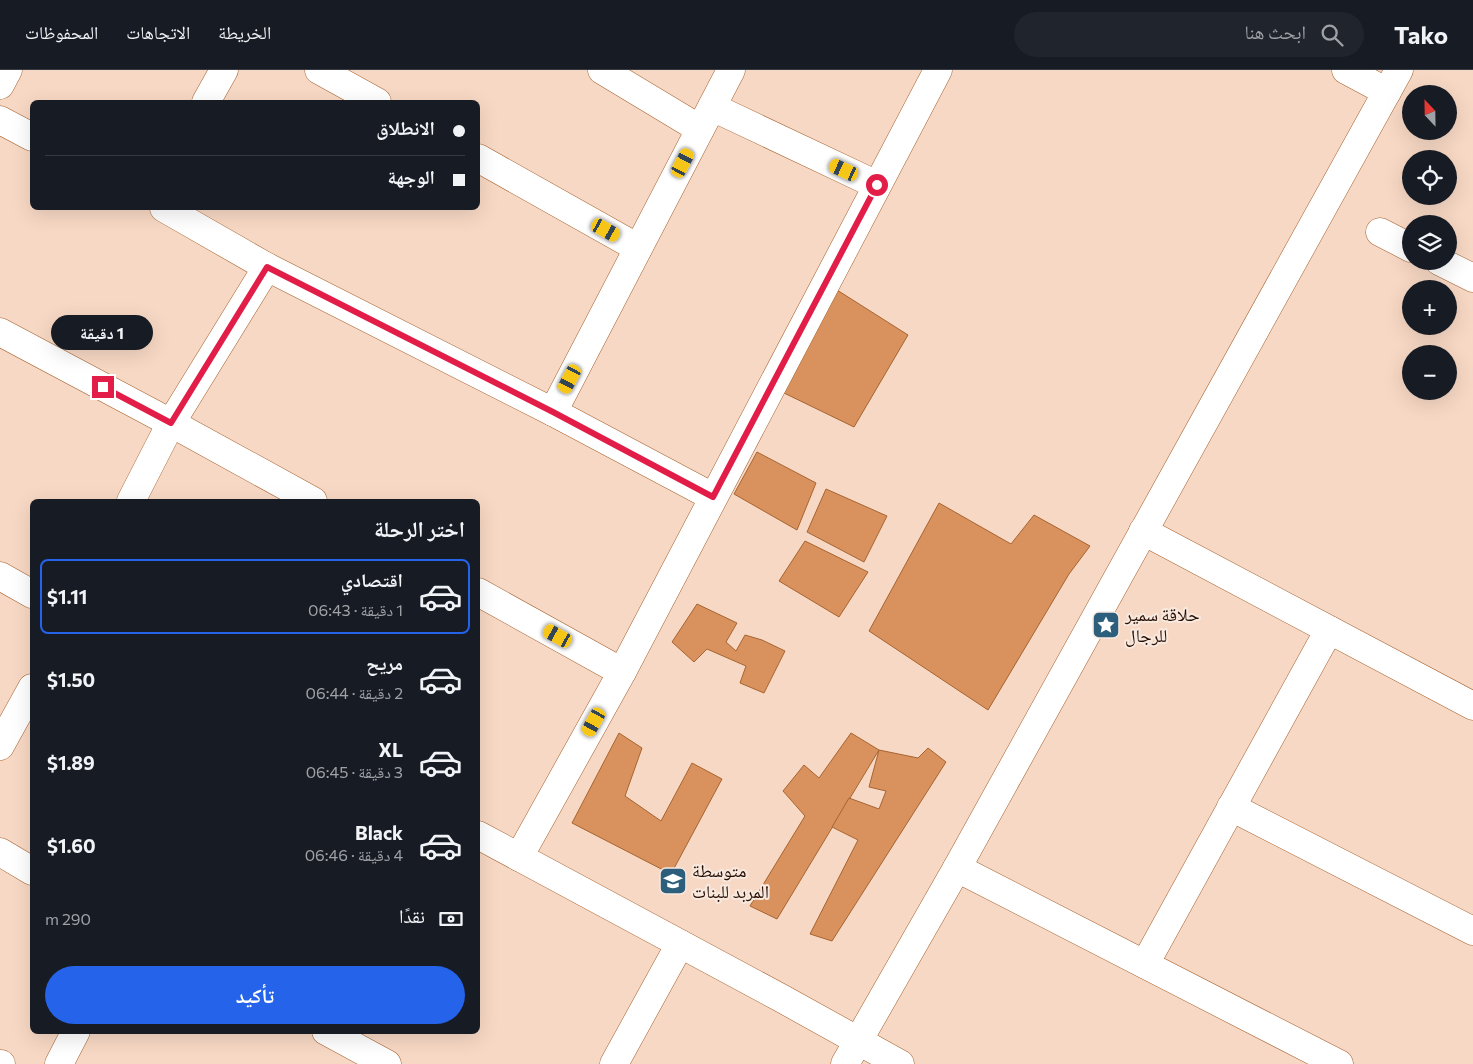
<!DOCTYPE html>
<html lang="ar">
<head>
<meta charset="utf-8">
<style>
	:root { --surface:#171b24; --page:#20242c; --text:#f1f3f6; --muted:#9ea1a6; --line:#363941; --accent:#2563eb }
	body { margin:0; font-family:Commissioner,"Noto Naskh Arabic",sans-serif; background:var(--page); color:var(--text); direction:rtl; height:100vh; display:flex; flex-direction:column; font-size:19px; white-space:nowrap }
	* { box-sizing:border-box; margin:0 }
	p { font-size:16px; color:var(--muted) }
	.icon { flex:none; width:28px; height:28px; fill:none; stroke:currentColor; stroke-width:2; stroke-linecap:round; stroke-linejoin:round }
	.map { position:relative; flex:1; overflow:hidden; direction:ltr }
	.drawer { position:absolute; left:30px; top:429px; width:450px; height:535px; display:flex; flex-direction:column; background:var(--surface); border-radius:8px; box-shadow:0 5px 20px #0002; direction:rtl }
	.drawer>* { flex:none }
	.guide { position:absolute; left:30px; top:30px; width:450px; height:110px; border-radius:8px; box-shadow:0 5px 20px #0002; direction:rtl; display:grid; align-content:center; height:110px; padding:0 15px; background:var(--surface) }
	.needle { width:32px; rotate:338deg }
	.controls { position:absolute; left:1402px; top:15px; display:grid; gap:10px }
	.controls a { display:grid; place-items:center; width:55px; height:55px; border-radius:50%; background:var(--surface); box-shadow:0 5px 20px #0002; font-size:25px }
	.end { position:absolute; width:22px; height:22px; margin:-11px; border:6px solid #e11d48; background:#fff; box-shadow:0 0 0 2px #fff }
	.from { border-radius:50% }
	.bubble { position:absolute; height:35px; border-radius:18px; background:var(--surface); box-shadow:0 5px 20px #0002; font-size:16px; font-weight:700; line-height:35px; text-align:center; direction:rtl }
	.car { position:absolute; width:15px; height:30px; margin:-15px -8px; border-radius:6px; box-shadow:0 0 4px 1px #0007; background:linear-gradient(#f5c518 24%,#345 0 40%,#f5c518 0 76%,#345 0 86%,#f5c518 0) }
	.guide b { display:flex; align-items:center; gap:18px; height:48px; font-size:19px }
	.guide b+b { border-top:1px solid var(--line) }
	.guide i { width:12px; height:12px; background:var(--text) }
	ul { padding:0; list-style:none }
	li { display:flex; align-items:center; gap:15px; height:75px; margin:0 10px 8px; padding:0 5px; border:2px solid transparent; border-radius:8px }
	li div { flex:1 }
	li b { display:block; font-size:19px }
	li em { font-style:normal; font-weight:700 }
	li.selected { border-color:var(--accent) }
	li>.icon { width:45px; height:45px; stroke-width:1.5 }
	h2 { padding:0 15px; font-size:22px; line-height:60px }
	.pay { display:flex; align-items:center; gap:12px; height:55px; padding:0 15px; font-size:19px }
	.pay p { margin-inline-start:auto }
	.action { display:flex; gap:10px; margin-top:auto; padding:10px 15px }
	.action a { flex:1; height:58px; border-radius:30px; background:var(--accent); color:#fff; font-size:20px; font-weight:700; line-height:58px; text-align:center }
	header { display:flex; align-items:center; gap:30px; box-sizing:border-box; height:70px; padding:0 25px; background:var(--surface); border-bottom:1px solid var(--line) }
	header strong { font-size:24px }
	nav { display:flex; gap:28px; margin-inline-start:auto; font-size:18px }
	.search { width:350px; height:45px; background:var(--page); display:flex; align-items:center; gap:12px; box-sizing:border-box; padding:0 18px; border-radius:28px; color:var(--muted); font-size:19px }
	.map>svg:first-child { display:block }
	.building { fill:#d9925e; stroke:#a76430 }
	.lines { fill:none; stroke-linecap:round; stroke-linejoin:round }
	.street-casing { stroke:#a6632f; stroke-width:29 }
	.secondary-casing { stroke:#a6632f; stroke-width:29 }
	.street { stroke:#fff; stroke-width:28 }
	.secondary { stroke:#fff; stroke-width:28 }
	.route { stroke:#e11d48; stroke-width:6 }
	.labels { text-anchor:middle; stroke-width:4; stroke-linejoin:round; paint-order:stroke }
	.poi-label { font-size:18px; fill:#250b00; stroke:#f8e9df; text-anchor:start }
</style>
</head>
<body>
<header>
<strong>Tako</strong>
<div class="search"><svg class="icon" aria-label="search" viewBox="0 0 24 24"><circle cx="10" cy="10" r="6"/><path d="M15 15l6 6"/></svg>ابحث هنا</div>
<nav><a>الخريطة</a><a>الاتجاهات</a><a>المحفوظات</a></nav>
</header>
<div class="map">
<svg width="1473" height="994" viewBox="0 0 1473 994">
	<rect width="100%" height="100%" fill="#f7d8c4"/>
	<g class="building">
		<polygon points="837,220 908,265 854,357 782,322"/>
		<polygon points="757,382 816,413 797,460 734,424"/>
		<polygon points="826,419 887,446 864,492 807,462"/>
		<polygon points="939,433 1011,474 1034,445 1090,476 1069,504 988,640 869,561"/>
		<polygon points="805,471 868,502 839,547 779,511"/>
		<polygon points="697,534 737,553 726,572 736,581 745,565 762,570 785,581 764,623 740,613 746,596 707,579 694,592 672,572"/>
		<polygon points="619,663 642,678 625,726 661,751 692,693 722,709 671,804 572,753"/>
		<polygon points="851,663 879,680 777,849 750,836 805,746 783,721 804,695 819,708"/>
		<polygon points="928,678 946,692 832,871 810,864 858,770 832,757 849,728 879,739 886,721 869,717 879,680 918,688"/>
	</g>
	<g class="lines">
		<g class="street-casing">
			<g id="street">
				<polyline points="319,0 377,32"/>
				<polyline points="602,0 700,59"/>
				<polyline points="1346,0 1387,22"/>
				<polyline points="0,15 8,0"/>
				<polyline points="206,32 224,0"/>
				<polyline points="712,37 877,115"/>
				<polyline points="0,50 32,67"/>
				<polyline points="478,88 638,178"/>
				<polyline points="164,138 267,197 553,342 713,427"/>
				<polyline points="1380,162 1411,178"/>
				<polyline points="1439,191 1473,208"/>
				<polyline points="0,262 171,353 313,431"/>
				<polyline points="553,342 731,0"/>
				<polyline points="131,431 171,353 267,197"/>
				<polyline points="1143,461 1473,636"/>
				<polyline points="478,522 622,602"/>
				<polyline points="0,676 32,618"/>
				<polyline points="1231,737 1473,861"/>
				<polyline points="0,782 32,801"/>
				<polyline points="519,787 622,602 938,0"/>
				<polyline points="957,798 1339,994"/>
				<polyline points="1145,894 1329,560"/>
				<polyline points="326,961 387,994"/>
				<polyline points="0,994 1,994"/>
				<polyline points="59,994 76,961"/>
				<polyline points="614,994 680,874"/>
				<polyline points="845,994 957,798 1399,0"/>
			</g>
		</g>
		<g class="secondary-casing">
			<g id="secondary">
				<polyline points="0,506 32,524"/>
				<polyline points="478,765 781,928 900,994"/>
			</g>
		</g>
		<use href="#street" class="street"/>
		<use href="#secondary" class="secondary"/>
	</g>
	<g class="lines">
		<polyline class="route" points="103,317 171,353 267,197 553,342 713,427 877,115"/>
	</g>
	<defs>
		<g id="sight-square" transform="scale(1.4375)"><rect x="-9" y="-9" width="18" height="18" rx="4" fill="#2d5f7c" stroke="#f8e9df"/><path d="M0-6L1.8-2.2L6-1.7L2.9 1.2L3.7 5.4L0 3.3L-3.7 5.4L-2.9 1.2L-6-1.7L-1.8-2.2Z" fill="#fff"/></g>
		<g id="school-square" transform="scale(1.4375)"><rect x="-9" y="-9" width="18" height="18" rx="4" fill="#2d5f7c" stroke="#f8e9df"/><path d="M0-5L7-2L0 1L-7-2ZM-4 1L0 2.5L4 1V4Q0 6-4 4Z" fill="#fff"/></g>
	</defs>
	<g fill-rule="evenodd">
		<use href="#sight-square" x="1106" y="555"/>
		<use href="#school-square" x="673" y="811"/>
	</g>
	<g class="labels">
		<g class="poi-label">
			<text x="1125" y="551">حلاقة سمير<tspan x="1125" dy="21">للرجال</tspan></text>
			<text x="692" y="807">متوسطة<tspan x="692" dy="21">المربد للبنات</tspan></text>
		</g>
	</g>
</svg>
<div class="controls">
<a><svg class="needle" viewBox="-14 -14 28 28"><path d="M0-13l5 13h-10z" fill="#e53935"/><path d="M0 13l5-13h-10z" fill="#9ea1a6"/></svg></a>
<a><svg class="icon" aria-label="locate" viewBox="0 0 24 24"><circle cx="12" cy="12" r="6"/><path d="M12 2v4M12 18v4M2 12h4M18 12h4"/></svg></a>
<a><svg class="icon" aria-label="layers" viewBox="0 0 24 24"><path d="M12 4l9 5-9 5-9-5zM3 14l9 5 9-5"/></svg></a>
<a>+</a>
<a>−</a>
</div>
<i class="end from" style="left:877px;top:115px"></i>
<i class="end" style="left:103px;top:317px"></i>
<div class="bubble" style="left:51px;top:245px;width:102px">1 دقيقة</div>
<i class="car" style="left:683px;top:93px;rotate:28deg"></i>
<i class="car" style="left:844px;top:100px;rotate:295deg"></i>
<i class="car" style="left:606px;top:160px;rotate:119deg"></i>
<i class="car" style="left:570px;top:309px;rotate:208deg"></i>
<i class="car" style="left:558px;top:566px;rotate:299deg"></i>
<i class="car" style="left:594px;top:652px;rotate:209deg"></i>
<div class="guide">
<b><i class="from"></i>الانطلاق</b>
<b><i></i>الوجهة</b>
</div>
<section class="drawer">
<h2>اختر الرحلة</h2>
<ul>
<li class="selected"><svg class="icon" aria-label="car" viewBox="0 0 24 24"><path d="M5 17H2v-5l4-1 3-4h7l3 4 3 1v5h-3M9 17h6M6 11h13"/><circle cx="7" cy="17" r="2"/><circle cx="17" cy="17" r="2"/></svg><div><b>اقتصادي</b><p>1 دقيقة · 06:43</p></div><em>$1.11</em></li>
<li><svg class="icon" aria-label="car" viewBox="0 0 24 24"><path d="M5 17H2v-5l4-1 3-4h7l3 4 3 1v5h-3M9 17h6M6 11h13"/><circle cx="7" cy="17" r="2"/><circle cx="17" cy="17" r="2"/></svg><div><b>مريح</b><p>2 دقيقة · 06:44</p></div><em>$1.50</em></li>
<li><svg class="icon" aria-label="car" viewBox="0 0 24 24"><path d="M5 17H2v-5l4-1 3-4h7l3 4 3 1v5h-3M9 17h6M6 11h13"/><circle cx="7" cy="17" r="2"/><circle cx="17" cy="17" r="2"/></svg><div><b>XL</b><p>3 دقيقة · 06:45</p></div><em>$1.89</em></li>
<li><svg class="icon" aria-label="car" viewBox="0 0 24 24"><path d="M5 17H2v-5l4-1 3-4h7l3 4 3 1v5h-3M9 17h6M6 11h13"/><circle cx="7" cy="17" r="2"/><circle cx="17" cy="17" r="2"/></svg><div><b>Black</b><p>4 دقيقة · 06:46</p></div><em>$1.60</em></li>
</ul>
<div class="pay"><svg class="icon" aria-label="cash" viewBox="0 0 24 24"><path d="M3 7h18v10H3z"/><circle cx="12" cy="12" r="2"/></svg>نقدًا<p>290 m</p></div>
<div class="action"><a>تأكيد</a></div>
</section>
</div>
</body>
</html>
